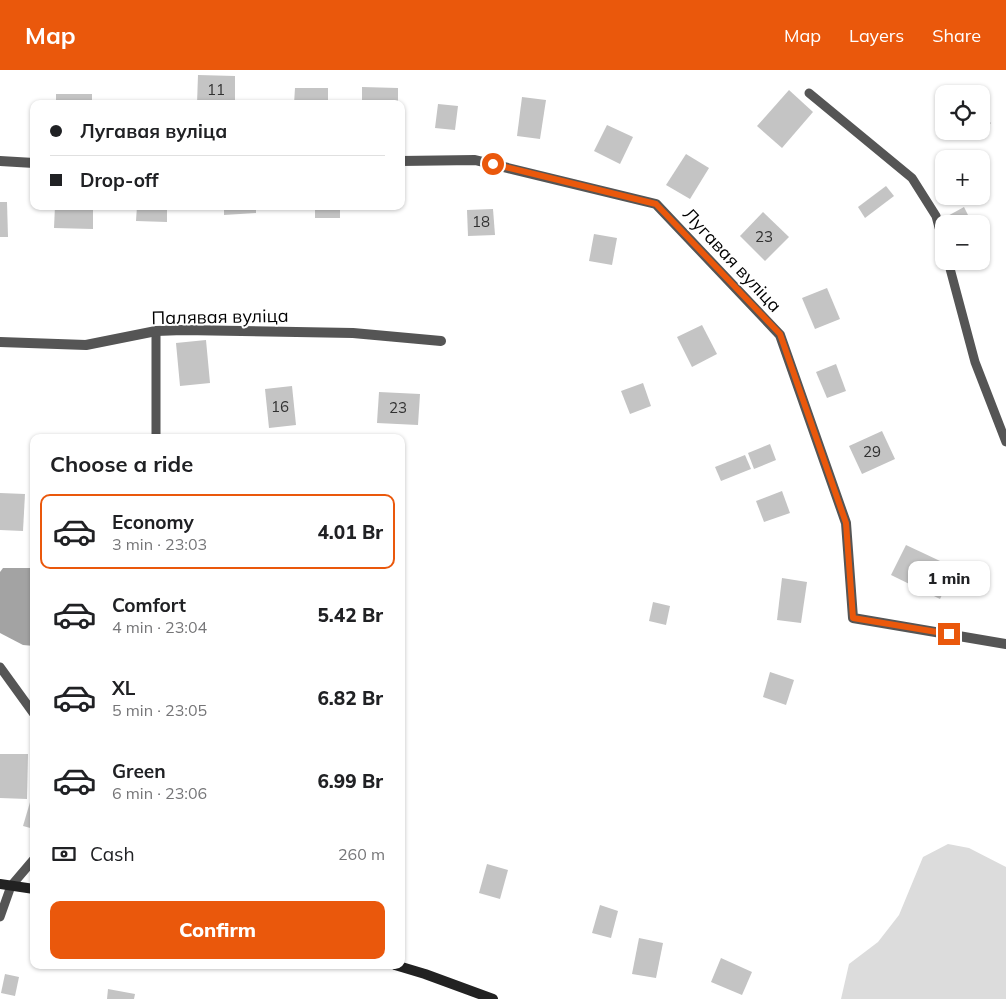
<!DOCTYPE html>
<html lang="en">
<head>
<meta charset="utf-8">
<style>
	:root { --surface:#fff; --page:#f2f2f2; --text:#202124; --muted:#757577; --line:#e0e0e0; --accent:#ea580c }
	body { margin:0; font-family:Mulish,sans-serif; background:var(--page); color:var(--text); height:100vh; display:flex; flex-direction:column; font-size:19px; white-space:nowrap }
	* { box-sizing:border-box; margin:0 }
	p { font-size:16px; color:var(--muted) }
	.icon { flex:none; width:28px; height:28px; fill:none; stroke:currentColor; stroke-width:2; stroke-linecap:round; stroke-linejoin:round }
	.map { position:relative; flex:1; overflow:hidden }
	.sheet { position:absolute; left:30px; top:364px; width:375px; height:535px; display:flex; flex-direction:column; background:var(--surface); border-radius:10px; box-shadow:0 1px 4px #0004 }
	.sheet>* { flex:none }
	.guide { position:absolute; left:30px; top:30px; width:375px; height:110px; border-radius:10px; box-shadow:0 1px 4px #0004; display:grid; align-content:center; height:110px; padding:0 20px; background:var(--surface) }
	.buttons { position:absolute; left:935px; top:15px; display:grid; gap:10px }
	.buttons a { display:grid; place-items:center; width:55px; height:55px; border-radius:10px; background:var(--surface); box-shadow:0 1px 4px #0004; font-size:25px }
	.end { position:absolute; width:22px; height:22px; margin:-11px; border:6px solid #ea580c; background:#fff; box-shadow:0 0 0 2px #fff }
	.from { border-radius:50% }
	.bubble { position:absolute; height:35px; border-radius:10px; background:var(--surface); box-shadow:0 1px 4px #0004; font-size:16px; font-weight:800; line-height:35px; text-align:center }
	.guide b { display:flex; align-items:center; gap:18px; height:48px; font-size:19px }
	.guide b+b { border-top:1px solid var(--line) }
	.guide i { width:12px; height:12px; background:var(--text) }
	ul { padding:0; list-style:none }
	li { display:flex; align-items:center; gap:15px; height:75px; margin:0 10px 8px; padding:0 10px; border:2px solid transparent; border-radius:10px }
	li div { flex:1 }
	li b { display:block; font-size:19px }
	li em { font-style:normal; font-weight:800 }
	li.selected { border-color:var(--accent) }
	li>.icon { width:45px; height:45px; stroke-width:1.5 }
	h2 { padding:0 20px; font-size:22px; line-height:60px }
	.pay { display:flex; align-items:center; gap:12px; height:55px; padding:0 20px; font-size:19px }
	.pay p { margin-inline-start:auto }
	.cta { display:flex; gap:10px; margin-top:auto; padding:10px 20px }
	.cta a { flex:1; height:58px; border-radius:10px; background:var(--accent); color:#fff; font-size:20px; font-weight:800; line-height:58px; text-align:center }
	header { display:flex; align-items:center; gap:30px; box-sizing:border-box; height:70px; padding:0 25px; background:var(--accent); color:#fff }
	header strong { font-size:24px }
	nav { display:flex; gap:28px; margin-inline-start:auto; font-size:18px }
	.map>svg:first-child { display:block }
	.green { fill:#dcdcdc }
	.water { fill:#a3a3a3 }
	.building { fill:#c4c4c4 }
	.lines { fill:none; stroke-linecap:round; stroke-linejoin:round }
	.lane { stroke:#555; stroke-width:9 }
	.street { stroke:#555; stroke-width:10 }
	.secondary { stroke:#222; stroke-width:10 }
	.route { stroke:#ea580c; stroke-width:6 }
	.labels { text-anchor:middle; stroke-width:4; stroke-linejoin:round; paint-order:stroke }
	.number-label { font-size:15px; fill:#313131 }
	.street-label { font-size:18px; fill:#000; stroke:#fff }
</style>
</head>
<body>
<header>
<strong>Map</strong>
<nav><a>Map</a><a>Layers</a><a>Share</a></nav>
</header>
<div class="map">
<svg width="1006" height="929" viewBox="0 0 1006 929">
	<rect width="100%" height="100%" fill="#fff"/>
	<polygon class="green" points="948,774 969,778 1006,797 1006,929 841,929 849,894 878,872 899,845 923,787"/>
	<polygon class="water" points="3,498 34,498 34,576 23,575 0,563 0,502"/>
	<g class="building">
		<polygon points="198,5 235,6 235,34 197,34"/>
		<polygon points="362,17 398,18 398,34 362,34"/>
		<polygon points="295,18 328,18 328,34 294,34"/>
		<polygon points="789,20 813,42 782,78 757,56"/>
		<rect x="56" y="24" width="36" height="10"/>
		<polygon points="522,27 546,30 540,69 517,66"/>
		<polygon points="438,34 458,36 455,60 435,58"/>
		<polygon points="981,44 991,53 977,68 971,61 981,61"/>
		<polygon points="607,55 633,67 620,94 594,81"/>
		<polygon points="686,84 709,98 690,129 666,115"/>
		<polygon points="886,116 894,126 865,148 858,137"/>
		<polygon points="0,132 7,132 8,167 0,167"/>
		<polygon points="55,136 93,136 93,159 54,158"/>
		<polygon points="137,136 167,136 167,152 136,151"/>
		<polygon points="224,136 256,136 256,143 224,145"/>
		<rect x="315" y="136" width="25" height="12"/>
		<polygon points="964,137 972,153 947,154 944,148"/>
		<polygon points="493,139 495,165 468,166 467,140"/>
		<polygon points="763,142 789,167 765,191 740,166"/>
		<polygon points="594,164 617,168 612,195 589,191"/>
		<polygon points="827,218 840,249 815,259 802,228"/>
		<polygon points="702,255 717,284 692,297 677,267"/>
		<polygon points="206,270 210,313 180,316 176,273"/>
		<polygon points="836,294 846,321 827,328 816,302"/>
		<polygon points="643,313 651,336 630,344 621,321"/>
		<polygon points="292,316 296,355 269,358 265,319"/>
		<polygon points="379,322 420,324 418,355 377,353"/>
		<polygon points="882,361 895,389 862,404 849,376"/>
		<polygon points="770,374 776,390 754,399 748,383"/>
		<polygon points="745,385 751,399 721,411 715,397"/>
		<polygon points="782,421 790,443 764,452 756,431"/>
		<polygon points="0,423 25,424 23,461 0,460"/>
		<polygon points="906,475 955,498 940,529 891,505"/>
		<polygon points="782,508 807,512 801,553 777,550"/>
		<polygon points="653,532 670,536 666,555 649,551"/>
		<polygon points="770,602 794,610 786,635 763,627"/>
		<polygon points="0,684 28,684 27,729 0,728"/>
		<polygon points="33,722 34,722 34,759 23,756"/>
		<polygon points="487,794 508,800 500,829 479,823"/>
		<polygon points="600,835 618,841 611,868 592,863"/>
		<polygon points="639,868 663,873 656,908 632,904"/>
		<polygon points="721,888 752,902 742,925 711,912"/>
		<polygon points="5,904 19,907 15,926 1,923"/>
		<polygon points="108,919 135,924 134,929 107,929"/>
	</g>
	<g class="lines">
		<g class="lane">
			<polyline points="809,23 912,108 936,146 944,176"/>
			<polyline points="948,191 975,292 1006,372"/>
			<polyline points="156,368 156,261"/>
			<polyline points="0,597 34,644"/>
			<polyline points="0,847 11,816 34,789"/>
		</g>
		<g class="street">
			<polyline points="0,91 34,93"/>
			<polyline points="401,91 475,90 656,134 780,265 846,453 853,548 1006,574"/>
			<polyline points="0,272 86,275 156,261 183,260 353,263 441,271"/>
		</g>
		<g class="secondary">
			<polyline points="0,814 34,819"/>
			<polyline points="395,895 425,904 493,929"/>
		</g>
	</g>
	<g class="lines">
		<polyline class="route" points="493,94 656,134 780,264 846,453 853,548 949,564"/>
	</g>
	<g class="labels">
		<g class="number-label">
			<text x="216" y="25">11</text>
			<text x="481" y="157">18</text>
			<text x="764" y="172">23</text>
			<text x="280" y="342">16</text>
			<text x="398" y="343">23</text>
			<text x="872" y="387">29</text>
		</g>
		<g class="street-label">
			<text transform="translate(732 190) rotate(47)" y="6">Лугавая вуліца</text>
			<text transform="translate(220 247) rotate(-1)" y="6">Палявая вуліца</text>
		</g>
	</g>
</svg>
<div class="buttons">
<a><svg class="icon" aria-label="locate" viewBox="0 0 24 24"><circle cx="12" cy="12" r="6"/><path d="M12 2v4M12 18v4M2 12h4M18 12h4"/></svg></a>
<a>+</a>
<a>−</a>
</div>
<i class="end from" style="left:493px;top:94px"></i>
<i class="end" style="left:949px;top:564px"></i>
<div class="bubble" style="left:908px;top:491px;width:82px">1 min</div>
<div class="guide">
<b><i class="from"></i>Лугавая вуліца</b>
<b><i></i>Drop-off</b>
</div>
<section class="sheet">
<h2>Choose a ride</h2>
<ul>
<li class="selected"><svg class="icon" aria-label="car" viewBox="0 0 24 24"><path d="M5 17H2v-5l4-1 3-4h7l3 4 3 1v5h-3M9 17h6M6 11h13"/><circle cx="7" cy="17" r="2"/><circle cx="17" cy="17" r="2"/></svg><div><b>Economy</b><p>3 min · 23:03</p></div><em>4.01 Br</em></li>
<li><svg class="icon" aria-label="car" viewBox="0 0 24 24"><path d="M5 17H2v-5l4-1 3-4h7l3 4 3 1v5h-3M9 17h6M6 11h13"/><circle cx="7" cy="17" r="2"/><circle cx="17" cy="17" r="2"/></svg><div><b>Comfort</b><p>4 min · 23:04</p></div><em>5.42 Br</em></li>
<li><svg class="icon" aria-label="car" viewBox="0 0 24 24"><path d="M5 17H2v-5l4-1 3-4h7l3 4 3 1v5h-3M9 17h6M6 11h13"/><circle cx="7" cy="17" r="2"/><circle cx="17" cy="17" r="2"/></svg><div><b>XL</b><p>5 min · 23:05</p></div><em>6.82 Br</em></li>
<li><svg class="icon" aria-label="car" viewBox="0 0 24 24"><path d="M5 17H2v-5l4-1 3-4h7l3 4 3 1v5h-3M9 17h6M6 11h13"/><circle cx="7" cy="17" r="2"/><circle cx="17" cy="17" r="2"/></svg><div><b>Green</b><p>6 min · 23:06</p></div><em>6.99 Br</em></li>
</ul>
<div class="pay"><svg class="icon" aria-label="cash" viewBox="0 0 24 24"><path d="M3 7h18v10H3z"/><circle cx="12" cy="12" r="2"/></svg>Cash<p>260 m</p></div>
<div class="cta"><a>Confirm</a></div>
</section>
</div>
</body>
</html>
